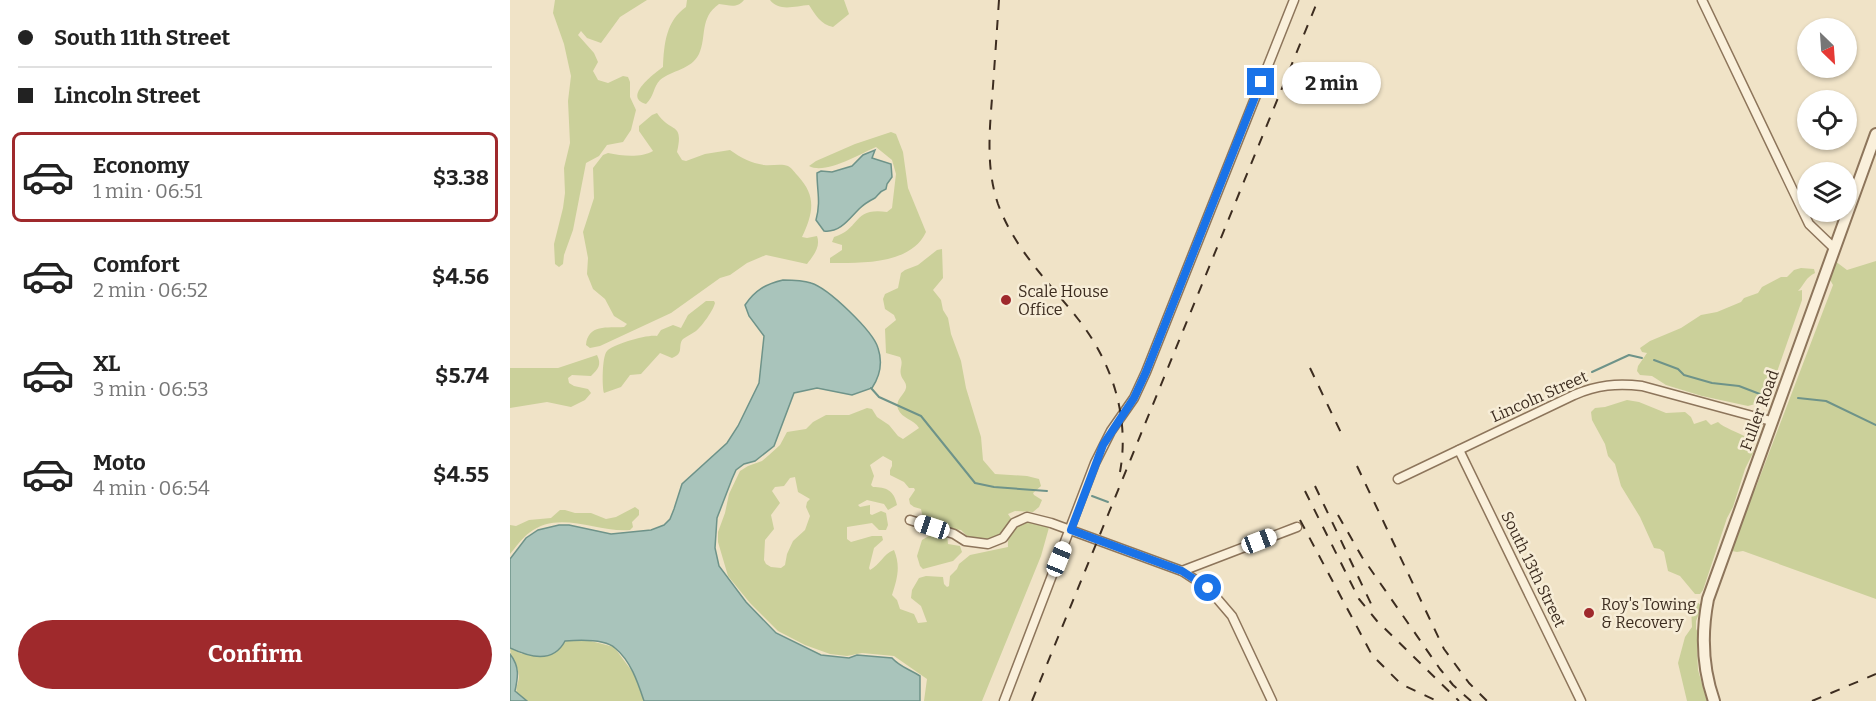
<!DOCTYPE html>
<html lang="en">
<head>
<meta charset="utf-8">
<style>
	:root { --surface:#fff; --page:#f2f2f2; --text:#222; --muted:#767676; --line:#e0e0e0; --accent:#9f292c }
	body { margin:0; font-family:Bitter,serif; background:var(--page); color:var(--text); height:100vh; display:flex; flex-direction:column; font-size:22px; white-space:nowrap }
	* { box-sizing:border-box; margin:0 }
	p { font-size:20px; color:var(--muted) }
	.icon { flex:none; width:33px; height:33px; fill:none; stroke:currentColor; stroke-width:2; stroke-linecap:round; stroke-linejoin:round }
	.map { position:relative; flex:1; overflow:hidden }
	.details { display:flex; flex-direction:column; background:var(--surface); width:510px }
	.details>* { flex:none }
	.hud { display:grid; align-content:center; height:132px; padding:0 18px; background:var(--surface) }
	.needle { width:39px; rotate:155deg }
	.tools { position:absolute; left:1287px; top:18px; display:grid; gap:12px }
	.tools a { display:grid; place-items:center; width:60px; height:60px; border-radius:50%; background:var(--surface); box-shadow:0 2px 4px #0004; font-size:30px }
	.end { position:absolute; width:27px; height:27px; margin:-14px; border:8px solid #1a73e8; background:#fff; box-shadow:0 0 0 3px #fff }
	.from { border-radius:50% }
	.bubble { position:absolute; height:42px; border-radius:21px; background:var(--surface); box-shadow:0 2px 4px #0004; font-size:20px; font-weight:700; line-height:42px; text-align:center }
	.car { position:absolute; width:18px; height:36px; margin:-18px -9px; border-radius:8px; box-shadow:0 0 4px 2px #0007; background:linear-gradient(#fff 24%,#345 0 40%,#fff 0 76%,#345 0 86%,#fff 0) }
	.hud b { display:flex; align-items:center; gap:21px; height:57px; font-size:22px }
	.hud b+b { border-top:2px solid var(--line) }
	.hud i { width:15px; height:15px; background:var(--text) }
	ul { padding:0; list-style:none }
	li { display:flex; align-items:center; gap:18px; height:90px; margin:0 12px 9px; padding:0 6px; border:3px solid transparent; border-radius:9px }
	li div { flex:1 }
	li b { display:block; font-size:22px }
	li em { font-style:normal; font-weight:700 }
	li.active { border-color:var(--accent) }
	li>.icon { width:54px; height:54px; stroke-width:1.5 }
	.button { display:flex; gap:12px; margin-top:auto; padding:12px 18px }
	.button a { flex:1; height:69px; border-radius:36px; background:var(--accent); color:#fff; font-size:24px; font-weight:700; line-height:69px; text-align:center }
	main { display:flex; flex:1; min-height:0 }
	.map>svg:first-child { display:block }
	.green { fill:#cbd09a; fill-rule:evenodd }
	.water { fill:#a9c4bb; stroke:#6e9389; stroke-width:1.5 }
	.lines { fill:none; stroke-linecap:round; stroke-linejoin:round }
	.stream { stroke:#6e9389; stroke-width:2 }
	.minor-casing { stroke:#8d755b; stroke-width:11 }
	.tertiary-casing { stroke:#8d755b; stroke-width:14 }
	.minor { stroke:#faf0db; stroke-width:8 }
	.tertiary { stroke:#faf0db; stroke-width:10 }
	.rail { stroke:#3d2d20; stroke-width:2; stroke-dasharray:10 10; stroke-linecap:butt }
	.route { stroke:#1a73e8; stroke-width:8 }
	.poi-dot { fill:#9f292c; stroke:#f7edd7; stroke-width:2 }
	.labels { text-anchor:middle; stroke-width:5; stroke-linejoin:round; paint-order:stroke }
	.poi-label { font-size:16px; fill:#3d2d20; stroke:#f7edd7; text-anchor:start }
	.street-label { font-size:16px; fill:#3d2d20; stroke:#f7edd7 }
</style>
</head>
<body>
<main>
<section class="details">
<div class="hud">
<b><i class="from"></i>South 11th Street</b>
<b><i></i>Lincoln Street</b>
</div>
<ul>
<li class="active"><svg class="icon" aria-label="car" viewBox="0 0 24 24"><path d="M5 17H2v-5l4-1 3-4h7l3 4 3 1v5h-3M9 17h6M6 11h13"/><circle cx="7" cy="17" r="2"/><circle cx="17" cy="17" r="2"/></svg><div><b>Economy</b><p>1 min · 06:51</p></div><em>$3.38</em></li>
<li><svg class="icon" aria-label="car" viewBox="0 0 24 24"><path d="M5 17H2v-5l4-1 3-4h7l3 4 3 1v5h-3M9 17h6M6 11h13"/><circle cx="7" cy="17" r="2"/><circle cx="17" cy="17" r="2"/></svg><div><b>Comfort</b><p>2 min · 06:52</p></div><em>$4.56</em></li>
<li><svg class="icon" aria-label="car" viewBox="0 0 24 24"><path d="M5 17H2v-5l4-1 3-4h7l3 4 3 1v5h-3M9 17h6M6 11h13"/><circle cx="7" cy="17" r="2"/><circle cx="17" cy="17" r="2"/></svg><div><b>XL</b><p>3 min · 06:53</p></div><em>$5.74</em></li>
<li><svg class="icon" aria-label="car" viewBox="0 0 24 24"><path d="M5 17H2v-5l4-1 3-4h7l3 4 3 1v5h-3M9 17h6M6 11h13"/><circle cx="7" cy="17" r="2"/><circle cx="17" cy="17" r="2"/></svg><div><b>Moto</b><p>4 min · 06:54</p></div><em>$4.55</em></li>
</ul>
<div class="button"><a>Confirm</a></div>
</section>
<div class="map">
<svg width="1366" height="701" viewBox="0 0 1366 701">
	<rect width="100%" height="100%" fill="#f0e3c7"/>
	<g class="green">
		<polygon points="45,0 137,0 110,17 91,43 77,38 71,31 68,35 84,53 88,62 83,71 88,80 98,83 113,76 118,77 120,82 120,97 126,110 121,130 113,142 97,145 89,156 76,163 63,230 54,255 53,264 49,267 45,264 44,244 53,208 55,193 54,168 60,143 58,101 61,76 54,44 43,13"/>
		<path d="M177,0H234C227,9 219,5 209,4C189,18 197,37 189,54C181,70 162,70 150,80C143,87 145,95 136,104C112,97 145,73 153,67C154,44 156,21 176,7Z"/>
		<path d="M260,0H334L339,14L323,27C311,25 305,14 299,5C285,6 269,12 260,0Z"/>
		<path d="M147,113C161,134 174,121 167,152L172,160L176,161L195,154L220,150C231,158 241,163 254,165C262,166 271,163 278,166C282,168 285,173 288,176C307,197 303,213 292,237L297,238L307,236C311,247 303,256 297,264L256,255L237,263L220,275L210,278L161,313L90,346L80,348L76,345C78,324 97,328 114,327L117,324L104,316L95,299L83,289L77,274L78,258L73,232L84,198L83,168L93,155L98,153C112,156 131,158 143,151L129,131V126L142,115Z"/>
		<path d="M381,132L386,134L393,152L398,188L416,232C401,265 350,263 320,263V258L332,250V245L322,242L324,237C351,229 342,207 377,212L382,208L386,174L382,160L366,147C350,154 315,175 299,166L306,161L345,144Z"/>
		<path d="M432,249L433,278L423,290L431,300L433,310L438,318L441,334L451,361L456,388L471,437L473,460L485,474L517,476L529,479L531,486L523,493L524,495L532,500L529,507L523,512L505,511L498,514L502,520C490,536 482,545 460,539L451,530L430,527L413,518L411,509L404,507L400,504L399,499L405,490L404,488H399L394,482L380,475V470L382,466V461L373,456L360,465L364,476L361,485L363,487C376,487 384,490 387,505L378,510L374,504L357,500L348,505L350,507L360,505V514L362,515L371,511L376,513L378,525L376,530H369L362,523L337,527V539L341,542L362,536H372L373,540L364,548L359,568L360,570C370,565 373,554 384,550C391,567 387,579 382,595L387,600L390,609L404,614L408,623L417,622L411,606L401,598L402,590L409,578L416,576L433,577L434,584L437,587L439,586L440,576L447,569L449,564L460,555L498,547C497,534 504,527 515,520L540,524L531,556L472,701H414L417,679L384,656L352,653L337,656L320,654L295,645L268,631L240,603L218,576L208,542V532L215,513L219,494L230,471L238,466L252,461L259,455L270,445L277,432L296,429L303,422L316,415H339L357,408L362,409L367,417L379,425L388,436L393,439L409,428C404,419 392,419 388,409C385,399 394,396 396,388C397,382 392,380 391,375C389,368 394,364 390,357L376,353L375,329L386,320L384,315L375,309L373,299L375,294L388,288L391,273L395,270L408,265L427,250ZM285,477L288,492L300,499L297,502L296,507L300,516L295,530L283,541L277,554L275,565L271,568L261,567L256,564L254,560L255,540L264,529L261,515L270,503L262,491L265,487L274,486L280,478Z"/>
		<polygon points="1325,261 1337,270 1366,261 1366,599 1233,551 1227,552 1222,551 1220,543 1237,498 1246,487 1323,285 1319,278"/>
		<path d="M1291,268L1304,269L1305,273C1296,277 1294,285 1288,291L1292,290V300L1259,395L1253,402L1238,406L1192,396L1156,385L1142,376L1130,375L1127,371L1128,366L1137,353L1132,352L1130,348L1140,341L1171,328L1191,315L1207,312L1231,302L1234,298L1248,293L1252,287L1271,277H1277L1284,270Z"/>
		<path d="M196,301H204L205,303C203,311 192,326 186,331C182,334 177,336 173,339C167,346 175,353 162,358L150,353L131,374L120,375L111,387L94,393C92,387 92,356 97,351C103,344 138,334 147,336L151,330L163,325L171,328L178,315Z"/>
		<path d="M87,355C92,365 88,369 81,376L62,375L58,378L59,383L64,386L78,389L81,393L75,400L61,407L37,402L0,408V368H48Z"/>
		<path d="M1117,400L1129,402L1156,413L1175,412L1181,417L1184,424L1196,420L1201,425L1208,422C1214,428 1228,432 1236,437V446L1243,448L1244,451L1235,469L1223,507L1217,518L1193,590L1190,594H1185L1170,576L1158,571L1154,552L1150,549L1144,548L1130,517L1111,486L1105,464L1098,456L1095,444L1082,420L1081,412L1085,408L1095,407Z"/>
		<path d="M125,507L129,510V515L122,522L123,527L120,530C87,533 49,509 19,533C12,538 6,547 0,554V525L6,526L19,520L41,518L50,510H55L65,513H81L96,519L106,517Z"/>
		<polygon points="422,534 437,535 438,544 450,546 452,552 443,561 413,569 410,566 407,556 412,540"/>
		<polygon points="1187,602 1192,606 1186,621 1186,629 1190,636 1187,648 1188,670 1197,701 1177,701 1168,663 1175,637 1182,627 1181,607"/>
		<path d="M73,639L104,647L124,674L134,701H17L8,695C4,687 9,684 9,676C8,665 0,657 0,648L12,654L55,641Z"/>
	</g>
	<g class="water">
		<path d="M365,150L362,158L381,164L382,177L377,184L376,189C370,191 369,194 365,198C359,201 354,204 349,209C339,219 330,233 314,231L306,220C311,201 307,192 307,173L311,171L322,172L342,166L353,155Z"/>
		<path d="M273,280C282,280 292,280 301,283C318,288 363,331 368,348C373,363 370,376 362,388L342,395L307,388L284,393L264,446L245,461L234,464L226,470L222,479L207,518L205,548L209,566L236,602L266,633L311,655L339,658L347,655L382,658C390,667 399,669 410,676V701H134C128,683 121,661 105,648C95,639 68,640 55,641C43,664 19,657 0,648V559L16,538L28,530L49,525H59L101,534L141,530L154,525L160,519L164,509L172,484L217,443L228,426L249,383L254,336L239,316L235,305C245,290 256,284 273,280Z"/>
		<path d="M0,654C10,667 8,677 5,691L17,701H0Z"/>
	</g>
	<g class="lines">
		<g class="stream">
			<polyline points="1144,360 1168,369 1174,375 1202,383 1229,386 1255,396"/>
			<polyline points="1082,372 1119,355 1132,358"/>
			<polyline points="361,388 369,397 411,416 465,483 484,487 537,491"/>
			<polyline points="1288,398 1316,401 1366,425"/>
			<polyline points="582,496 598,502"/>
		</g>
		<g class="minor-casing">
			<g id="minor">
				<polyline points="1192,0 1299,224 1324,248"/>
				<polyline points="949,450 1071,701"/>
				<path d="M888,479L1064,395C1087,385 1107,383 1132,386L1261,421"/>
				<polyline points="400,520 444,534 455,541 478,544 493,538 504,523 517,517 541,523 672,571 698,588 722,616 762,701"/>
				<polyline points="672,571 787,527"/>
				<polyline points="494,701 585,463 601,431 624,398 636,372 784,0"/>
			</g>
		</g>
		<g class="tertiary-casing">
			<path id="tertiary" d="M1204,701C1192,667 1191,635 1198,599L1366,134"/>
		</g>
		<use href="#minor" class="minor"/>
		<use href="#tertiary" class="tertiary"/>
		<g class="rail">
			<path d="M489,0C487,29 485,58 483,86C480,125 475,166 488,204C505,250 538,281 568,319C602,362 620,417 610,472"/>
			<polyline points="800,368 834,439"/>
			<polyline points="847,466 934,649 959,683 977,701"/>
			<polyline points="805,486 864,610"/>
			<polyline points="795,491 849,599 867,621 949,701"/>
			<polyline points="828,515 852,557 930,669 943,685 961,701"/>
			<polyline points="790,520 862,655 891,684 927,701"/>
			<polyline points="522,701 808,0"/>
			<polyline points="1302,701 1366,674"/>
		</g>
	</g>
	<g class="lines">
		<polyline class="route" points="698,588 672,571 561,530 593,445 624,398 636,372 751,82"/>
	</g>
	<g class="poi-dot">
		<circle cx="496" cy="300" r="6"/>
		<circle cx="1079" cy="613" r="6"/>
	</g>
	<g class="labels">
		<g class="poi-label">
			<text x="508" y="297">Scale House<tspan x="508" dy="18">Office</tspan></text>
			<text x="1091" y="610">Roy's Towing<tspan x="1091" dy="18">&amp; Recovery</tspan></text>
		</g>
		<g class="street-label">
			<text transform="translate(1029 396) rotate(-24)" y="6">Lincoln Street</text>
			<text transform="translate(1249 410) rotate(-70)" y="6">Fuller Road</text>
			<text transform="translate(1024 569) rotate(64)" y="6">South 13th Street</text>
		</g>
	</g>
</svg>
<div class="tools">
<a><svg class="needle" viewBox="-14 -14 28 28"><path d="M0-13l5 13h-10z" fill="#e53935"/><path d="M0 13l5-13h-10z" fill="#767676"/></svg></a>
<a><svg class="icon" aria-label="locate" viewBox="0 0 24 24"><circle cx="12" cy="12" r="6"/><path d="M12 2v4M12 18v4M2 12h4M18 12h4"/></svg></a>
<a><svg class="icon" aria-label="layers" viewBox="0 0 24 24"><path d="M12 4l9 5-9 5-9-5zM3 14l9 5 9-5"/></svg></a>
</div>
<i class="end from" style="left:698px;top:588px"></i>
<i class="end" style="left:751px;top:82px"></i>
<div class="bubble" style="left:772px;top:62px;width:99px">2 min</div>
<i class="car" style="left:422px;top:527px;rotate:288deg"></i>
<i class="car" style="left:749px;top:541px;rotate:69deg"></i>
<i class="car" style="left:549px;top:559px;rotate:22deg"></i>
</div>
</main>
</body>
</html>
